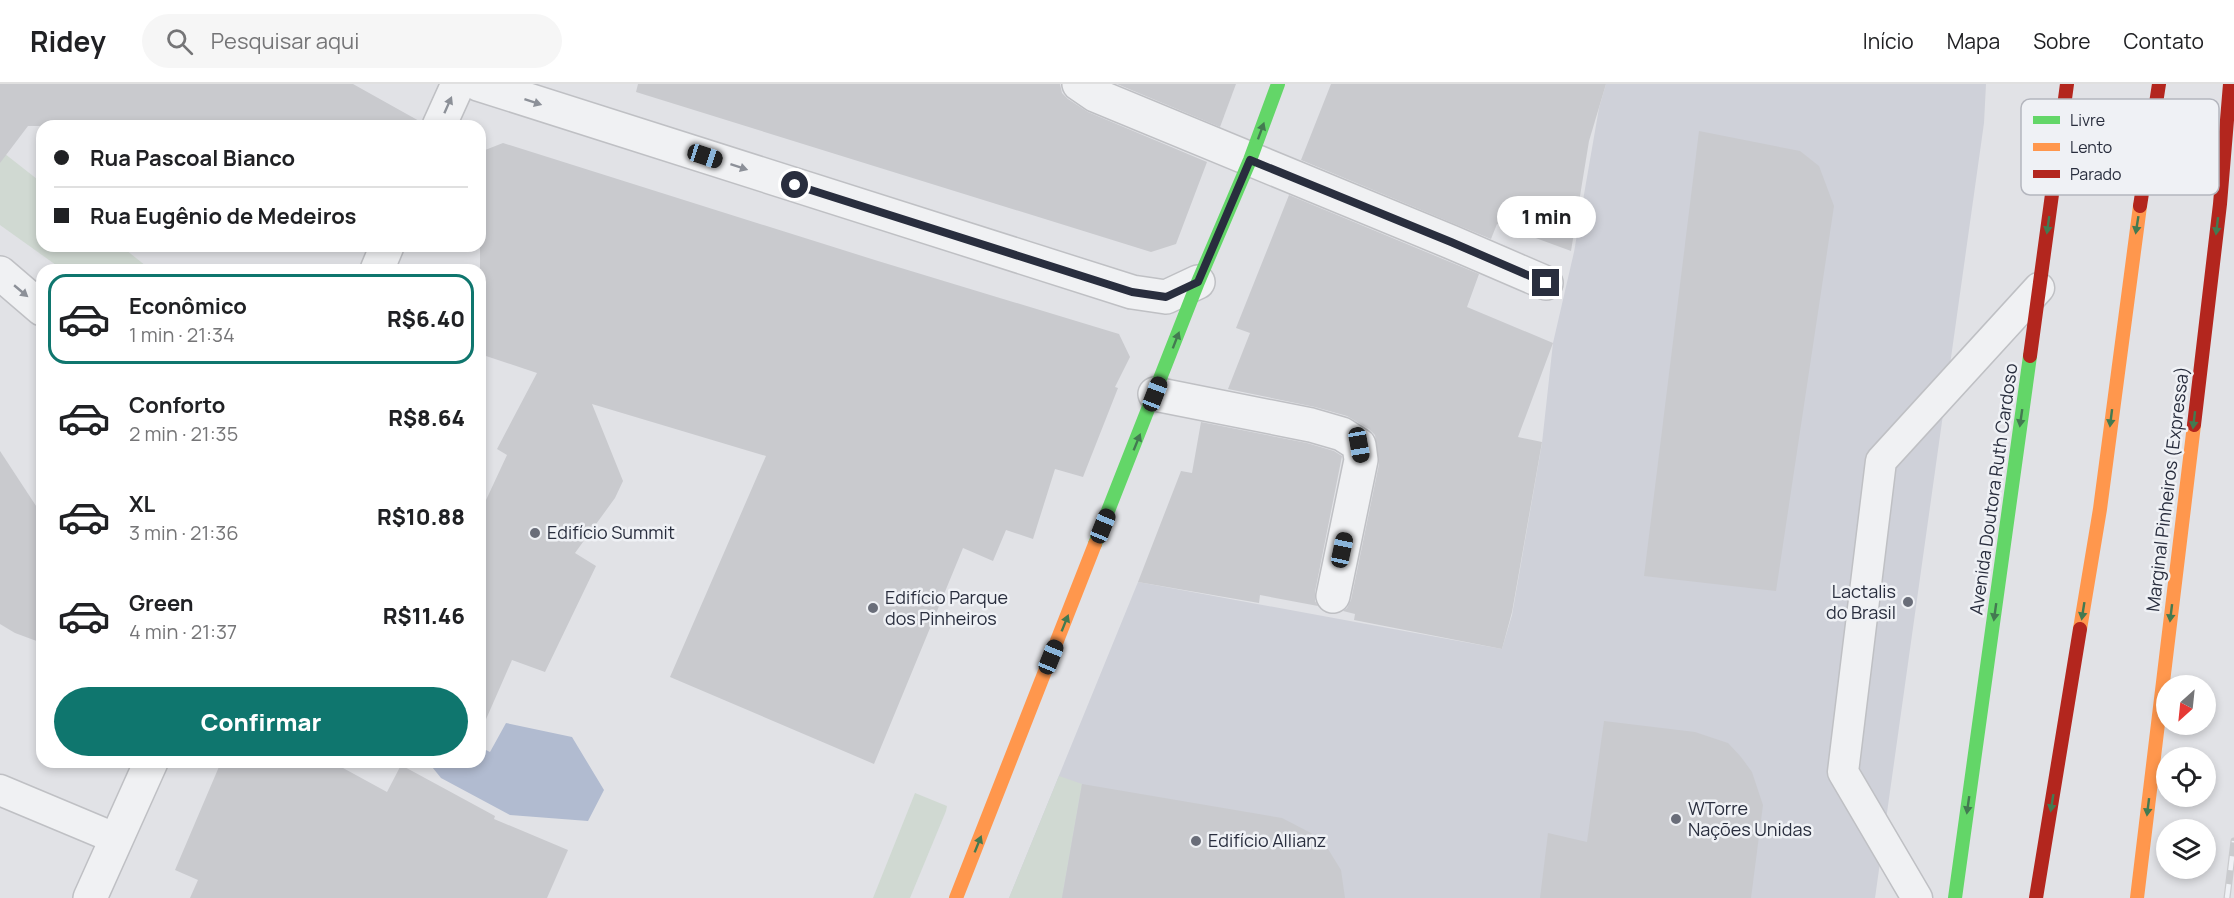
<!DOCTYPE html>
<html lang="pt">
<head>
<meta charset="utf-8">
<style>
	:root { --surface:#fff; --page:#f6f6f6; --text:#202124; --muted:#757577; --line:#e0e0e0; --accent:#0f766e }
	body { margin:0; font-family:Manrope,sans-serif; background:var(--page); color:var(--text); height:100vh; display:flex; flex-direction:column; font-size:22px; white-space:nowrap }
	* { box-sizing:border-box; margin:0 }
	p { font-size:20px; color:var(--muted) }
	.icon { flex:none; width:33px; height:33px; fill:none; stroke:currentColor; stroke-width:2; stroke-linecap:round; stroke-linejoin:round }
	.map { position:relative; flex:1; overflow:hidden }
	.details { position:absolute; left:36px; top:180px; width:450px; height:504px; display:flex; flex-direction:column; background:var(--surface); border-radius:18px; box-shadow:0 3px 9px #0003 }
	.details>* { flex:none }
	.top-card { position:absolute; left:36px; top:36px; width:450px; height:132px; border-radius:18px; box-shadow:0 3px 9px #0003; display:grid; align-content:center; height:132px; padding:0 18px; background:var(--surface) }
	.needle { width:39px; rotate:207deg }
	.tools { position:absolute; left:2156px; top:591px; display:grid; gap:12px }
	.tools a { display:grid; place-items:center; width:60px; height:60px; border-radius:50%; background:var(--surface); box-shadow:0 3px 9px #0003; font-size:30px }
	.end { position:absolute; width:27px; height:27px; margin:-14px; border:8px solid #292e3e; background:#fff; box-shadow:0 0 0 3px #fff }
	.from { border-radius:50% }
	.bubble { position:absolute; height:42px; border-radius:21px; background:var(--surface); box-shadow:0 3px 9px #0003; font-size:20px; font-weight:800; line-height:42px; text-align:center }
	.car { position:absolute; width:18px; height:36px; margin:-18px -9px; border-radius:8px; box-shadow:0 0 4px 2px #0007; background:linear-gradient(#222 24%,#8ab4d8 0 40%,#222 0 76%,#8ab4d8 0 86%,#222 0) }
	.top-card b { display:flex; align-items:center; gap:21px; height:57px; font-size:22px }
	.top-card b+b { border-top:2px solid var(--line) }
	.top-card i { width:15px; height:15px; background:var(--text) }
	ul { padding:10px 0 0; list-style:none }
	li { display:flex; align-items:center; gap:18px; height:90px; margin:0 12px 9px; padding:0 6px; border:3px solid transparent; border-radius:18px }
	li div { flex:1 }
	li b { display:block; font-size:22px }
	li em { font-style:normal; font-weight:800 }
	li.active { border-color:var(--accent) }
	li>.icon { width:54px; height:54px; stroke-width:1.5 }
	.primary-button { display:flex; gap:12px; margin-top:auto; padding:12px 18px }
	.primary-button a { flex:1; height:69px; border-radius:36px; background:var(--accent); color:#fff; font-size:24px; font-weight:800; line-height:69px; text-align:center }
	header { display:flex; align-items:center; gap:36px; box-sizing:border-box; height:84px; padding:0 30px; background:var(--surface); border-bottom:2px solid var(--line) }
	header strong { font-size:28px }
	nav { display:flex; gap:33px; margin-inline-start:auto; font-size:21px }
	.search { width:420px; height:54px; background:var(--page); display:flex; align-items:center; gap:15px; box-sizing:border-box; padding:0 21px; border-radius:33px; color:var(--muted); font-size:22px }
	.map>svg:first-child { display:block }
	.built { fill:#cfd1d9 }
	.green { fill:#d0d9d2 }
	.water { fill:#b1bbd0 }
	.building { fill:#c9cace }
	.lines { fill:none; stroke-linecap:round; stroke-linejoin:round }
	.lane-casing { stroke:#bfc0c4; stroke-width:33 }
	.street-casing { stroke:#bfc0c4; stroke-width:36 }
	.lane { stroke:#f0f1f3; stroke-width:30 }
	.street { stroke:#f0f1f3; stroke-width:33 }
	.fast { stroke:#63d668; stroke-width:14 }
	.slow { stroke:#ff974d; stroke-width:14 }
	.jam { stroke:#b3261e; stroke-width:14 }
	.rail-casing { stroke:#cacbce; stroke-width:7 }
	.rail { stroke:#eff1f5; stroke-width:4.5; stroke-dasharray:14; stroke-linecap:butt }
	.oneway { fill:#8c9098 }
	.oneway2 { fill:#437a51 }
	.route { stroke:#292e3e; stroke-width:8 }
	.poi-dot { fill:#696d79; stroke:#eff1f5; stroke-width:2 }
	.labels { text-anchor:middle; stroke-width:5; stroke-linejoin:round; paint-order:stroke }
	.street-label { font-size:18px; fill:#292e3e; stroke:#eff1f5 }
	.poi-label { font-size:18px; fill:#292e3e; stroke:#eff1f5; text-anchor:start }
	.key { fill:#eff1f5; stroke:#b4b6be; stroke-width:1.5 }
	.key-label { font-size:16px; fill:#292e3e }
</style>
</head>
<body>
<header>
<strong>Ridey</strong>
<div class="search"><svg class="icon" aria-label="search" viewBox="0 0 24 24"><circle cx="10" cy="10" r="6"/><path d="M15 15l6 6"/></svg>Pesquisar aqui</div>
<nav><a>Início</a><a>Mapa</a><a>Sobre</a><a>Contato</a></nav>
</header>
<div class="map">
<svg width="2234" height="814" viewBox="0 0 2234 814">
	<rect width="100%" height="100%" fill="#e1e2e6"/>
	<polygon class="built" points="1606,0 1986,0 1984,39 1875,814 1009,814 1138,498 1502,565 1512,531 1542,359 1553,259 1574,168 1599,24"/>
	<g class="green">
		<polygon points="0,66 42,99 42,162 121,162 151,186 63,186 0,141"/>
		<polygon points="1059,692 1082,700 1062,814 1009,814"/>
		<polygon points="915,709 947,722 946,727 910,814 873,814"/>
	</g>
	<polygon class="water" points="506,639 572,653 604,706 588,737 510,731 441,694 428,678 480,678 480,663 490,668"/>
	<g class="building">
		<polygon points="0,0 353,0 421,38 421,42 28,42 0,79"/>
		<polygon points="638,0 1060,0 1062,9 1068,15 1088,28 1207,78 1176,160 1151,168 636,8"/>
		<polygon points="1117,0 1236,0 1220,43"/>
		<polygon points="1331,0 1606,0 1589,57 1571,167 1497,140 1491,155 1301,76"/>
		<polygon points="1699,47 1800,67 1819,82 1834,122 1776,507 1644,492"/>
		<polygon points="503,59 878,177 1119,250 1130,273 1115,303 1118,304 1083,393 1055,385 1033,455 1006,446 993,477 963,464 874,680 670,593 766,372 592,320 623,397 615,414 575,469 596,482 545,588 512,576 480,649 480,429 507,371 497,365 537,289 480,270 480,68"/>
		<polygon points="1289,111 1479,190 1467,223 1553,259 1518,353 1542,358 1512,528 1502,565 1354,536 1355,530 1343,527 1347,524 1351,516 1379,380 1375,351 1369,345 1347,332 1315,323 1228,305 1250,249 1236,244"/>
		<polygon points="1201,338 1307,359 1334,367 1342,372 1315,508 1315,517 1318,522 1260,511 1259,519 1138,498 1181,387 1192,389"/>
		<polygon points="0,367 42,431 42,559 15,549 0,540"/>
		<polygon points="1604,637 1695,648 1728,659 1741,673 1752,688 1763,721 1751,814 1540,814 1548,749 1587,758"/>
		<polygon points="221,678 332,678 387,708 401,681 495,732 494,735 568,766 547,814 190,814 198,796 175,786"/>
		<polygon points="1082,700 1282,734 1311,749 1328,765 1341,786 1345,814 1062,814"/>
	</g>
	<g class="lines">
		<g class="lane-casing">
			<g id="lane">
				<polyline points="0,706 117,755"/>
				<polyline points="1917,814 1843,688 1881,377 2039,204"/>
			</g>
		</g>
		<g class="street-casing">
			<g id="street">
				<polyline points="478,0 1132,208 1166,213 1198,198"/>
				<polyline points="1079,0 1095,11 1451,158 1546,199"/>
				<polyline points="439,42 458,0"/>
				<polyline points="377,186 387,162"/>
				<polyline points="0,189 42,225"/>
				<polyline points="1155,310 1311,341 1342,350 1359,361 1361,376 1333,512"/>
				<polyline points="90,814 151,678"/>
			</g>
		</g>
		<use href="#lane" class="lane"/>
		<use href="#street" class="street"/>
		<g class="fast">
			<polyline points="1095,460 1198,198 1250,76 1278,0"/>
			<polyline points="1955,814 2030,272"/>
		</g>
		<g class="slow">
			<polyline points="2080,545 2100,425 2140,122"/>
			<polyline points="956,814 1095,460"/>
			<polyline points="2137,814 2194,341"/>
		</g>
		<g class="jam">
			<polyline points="2140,122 2159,0"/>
			<polyline points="2030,272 2067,0"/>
			<polyline points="2194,341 2220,120 2230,0"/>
			<polyline points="2036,814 2080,545"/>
		</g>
		<g class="rail-casing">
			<polyline id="rail" points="2227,814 2234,757"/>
		</g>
		<use href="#rail" class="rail"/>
	</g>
	<defs><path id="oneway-solid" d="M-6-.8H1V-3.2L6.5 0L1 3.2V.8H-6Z" transform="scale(1.5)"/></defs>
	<g class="oneway">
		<use href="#oneway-solid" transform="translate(533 18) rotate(18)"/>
		<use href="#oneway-solid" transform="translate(448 21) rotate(-66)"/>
		<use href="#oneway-solid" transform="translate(739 83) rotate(18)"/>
		<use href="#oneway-solid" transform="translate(21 207) rotate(40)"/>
	</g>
	<g class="oneway2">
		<use href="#oneway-solid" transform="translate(1261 47) rotate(-70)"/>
		<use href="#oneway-solid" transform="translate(2048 141) rotate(98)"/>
		<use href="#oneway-solid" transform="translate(2137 141) rotate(99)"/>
		<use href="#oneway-solid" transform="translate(2217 142) rotate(97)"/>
		<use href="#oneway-solid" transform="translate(1176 256) rotate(-69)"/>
		<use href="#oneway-solid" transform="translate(2021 334) rotate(98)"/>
		<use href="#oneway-solid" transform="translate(2111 334) rotate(97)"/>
		<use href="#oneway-solid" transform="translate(2194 336) rotate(97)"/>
		<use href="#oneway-solid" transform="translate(1137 358) rotate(-68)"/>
		<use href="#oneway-solid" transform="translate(2083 527) rotate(99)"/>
		<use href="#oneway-solid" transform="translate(1995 528) rotate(98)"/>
		<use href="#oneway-solid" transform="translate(2171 529) rotate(97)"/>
		<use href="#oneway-solid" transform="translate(1065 539) rotate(-68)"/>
		<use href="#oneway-solid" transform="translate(2052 719) rotate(99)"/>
		<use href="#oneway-solid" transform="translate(1968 721) rotate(98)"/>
		<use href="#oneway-solid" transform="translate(2148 723) rotate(97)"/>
		<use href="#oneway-solid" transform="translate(978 760) rotate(-68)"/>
	</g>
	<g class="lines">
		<polyline class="route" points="795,101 1132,208 1166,213 1198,198 1250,76 1451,158 1546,199"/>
	</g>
	<g class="poi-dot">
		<circle cx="535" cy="449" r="6"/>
		<circle cx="1908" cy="518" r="6"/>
		<circle cx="873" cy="524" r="6"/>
		<circle cx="1676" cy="735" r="6"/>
		<circle cx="1196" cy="757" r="6"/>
	</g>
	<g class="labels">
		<g class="street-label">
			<text transform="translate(1994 405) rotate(-82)" y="6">Avenida Doutora Ruth Cardoso</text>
			<text transform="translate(2168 405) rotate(-83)" y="6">Marginal Pinheiros (Expressa)</text>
		</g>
		<g class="poi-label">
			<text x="547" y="455">Edifício Summit</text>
			<text x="1896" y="514" text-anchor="end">Lactalis<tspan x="1896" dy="21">do Brasil</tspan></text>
			<text x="885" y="520">Edifício Parque<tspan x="885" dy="21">dos Pinheiros</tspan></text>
			<text x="1688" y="731">WTorre<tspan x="1688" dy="21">Nações Unidas</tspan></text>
			<text x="1208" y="763">Edifício Allianz</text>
		</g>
	</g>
	<rect x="2021" y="15" width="198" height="96" rx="9" class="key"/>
	<rect x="2033" y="32" width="27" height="8" fill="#63d668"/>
	<rect x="2033" y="59" width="27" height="8" fill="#ff974d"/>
	<rect x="2033" y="86" width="27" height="8" fill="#b3261e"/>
	<g class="key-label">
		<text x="2070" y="42">Livre</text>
		<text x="2070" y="69">Lento</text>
		<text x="2070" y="96">Parado</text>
	</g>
</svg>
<div class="tools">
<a><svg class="needle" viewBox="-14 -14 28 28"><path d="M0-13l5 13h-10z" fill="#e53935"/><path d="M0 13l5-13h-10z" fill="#757577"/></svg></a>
<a><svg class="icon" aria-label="locate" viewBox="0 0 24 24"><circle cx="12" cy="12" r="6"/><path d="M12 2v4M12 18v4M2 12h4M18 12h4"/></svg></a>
<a><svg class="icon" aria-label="layers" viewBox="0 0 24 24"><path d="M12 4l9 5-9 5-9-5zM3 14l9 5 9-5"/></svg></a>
</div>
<i class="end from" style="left:795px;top:101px"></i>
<i class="end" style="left:1546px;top:199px"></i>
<div class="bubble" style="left:1497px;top:112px;width:99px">1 min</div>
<i class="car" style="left:705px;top:72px;rotate:108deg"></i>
<i class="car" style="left:1155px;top:310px;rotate:21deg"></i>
<i class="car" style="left:1359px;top:361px;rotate:170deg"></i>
<i class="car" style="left:1103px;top:442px;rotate:22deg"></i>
<i class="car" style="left:1342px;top:466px;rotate:12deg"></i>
<i class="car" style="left:1051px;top:573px;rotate:22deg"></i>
<div class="top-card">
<b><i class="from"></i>Rua Pascoal Bianco</b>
<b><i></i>Rua Eugênio de Medeiros</b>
</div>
<section class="details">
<ul>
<li class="active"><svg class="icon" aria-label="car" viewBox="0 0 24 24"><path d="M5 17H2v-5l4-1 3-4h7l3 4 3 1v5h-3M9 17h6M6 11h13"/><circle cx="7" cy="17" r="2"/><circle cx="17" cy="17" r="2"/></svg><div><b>Econômico</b><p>1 min · 21:34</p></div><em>R$6.40</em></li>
<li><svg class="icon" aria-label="car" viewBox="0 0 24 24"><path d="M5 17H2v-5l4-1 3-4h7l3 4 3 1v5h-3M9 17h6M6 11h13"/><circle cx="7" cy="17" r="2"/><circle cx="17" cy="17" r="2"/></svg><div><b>Conforto</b><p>2 min · 21:35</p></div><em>R$8.64</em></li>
<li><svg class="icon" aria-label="car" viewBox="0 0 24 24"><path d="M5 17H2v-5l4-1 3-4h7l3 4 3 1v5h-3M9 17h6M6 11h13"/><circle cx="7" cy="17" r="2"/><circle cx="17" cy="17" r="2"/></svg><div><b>XL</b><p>3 min · 21:36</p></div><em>R$10.88</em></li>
<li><svg class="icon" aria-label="car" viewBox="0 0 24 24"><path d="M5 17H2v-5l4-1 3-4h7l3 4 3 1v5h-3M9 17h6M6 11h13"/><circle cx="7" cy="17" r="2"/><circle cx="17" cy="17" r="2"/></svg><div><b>Green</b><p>4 min · 21:37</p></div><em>R$11.46</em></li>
</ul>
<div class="primary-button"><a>Confirmar</a></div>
</section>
</div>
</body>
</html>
